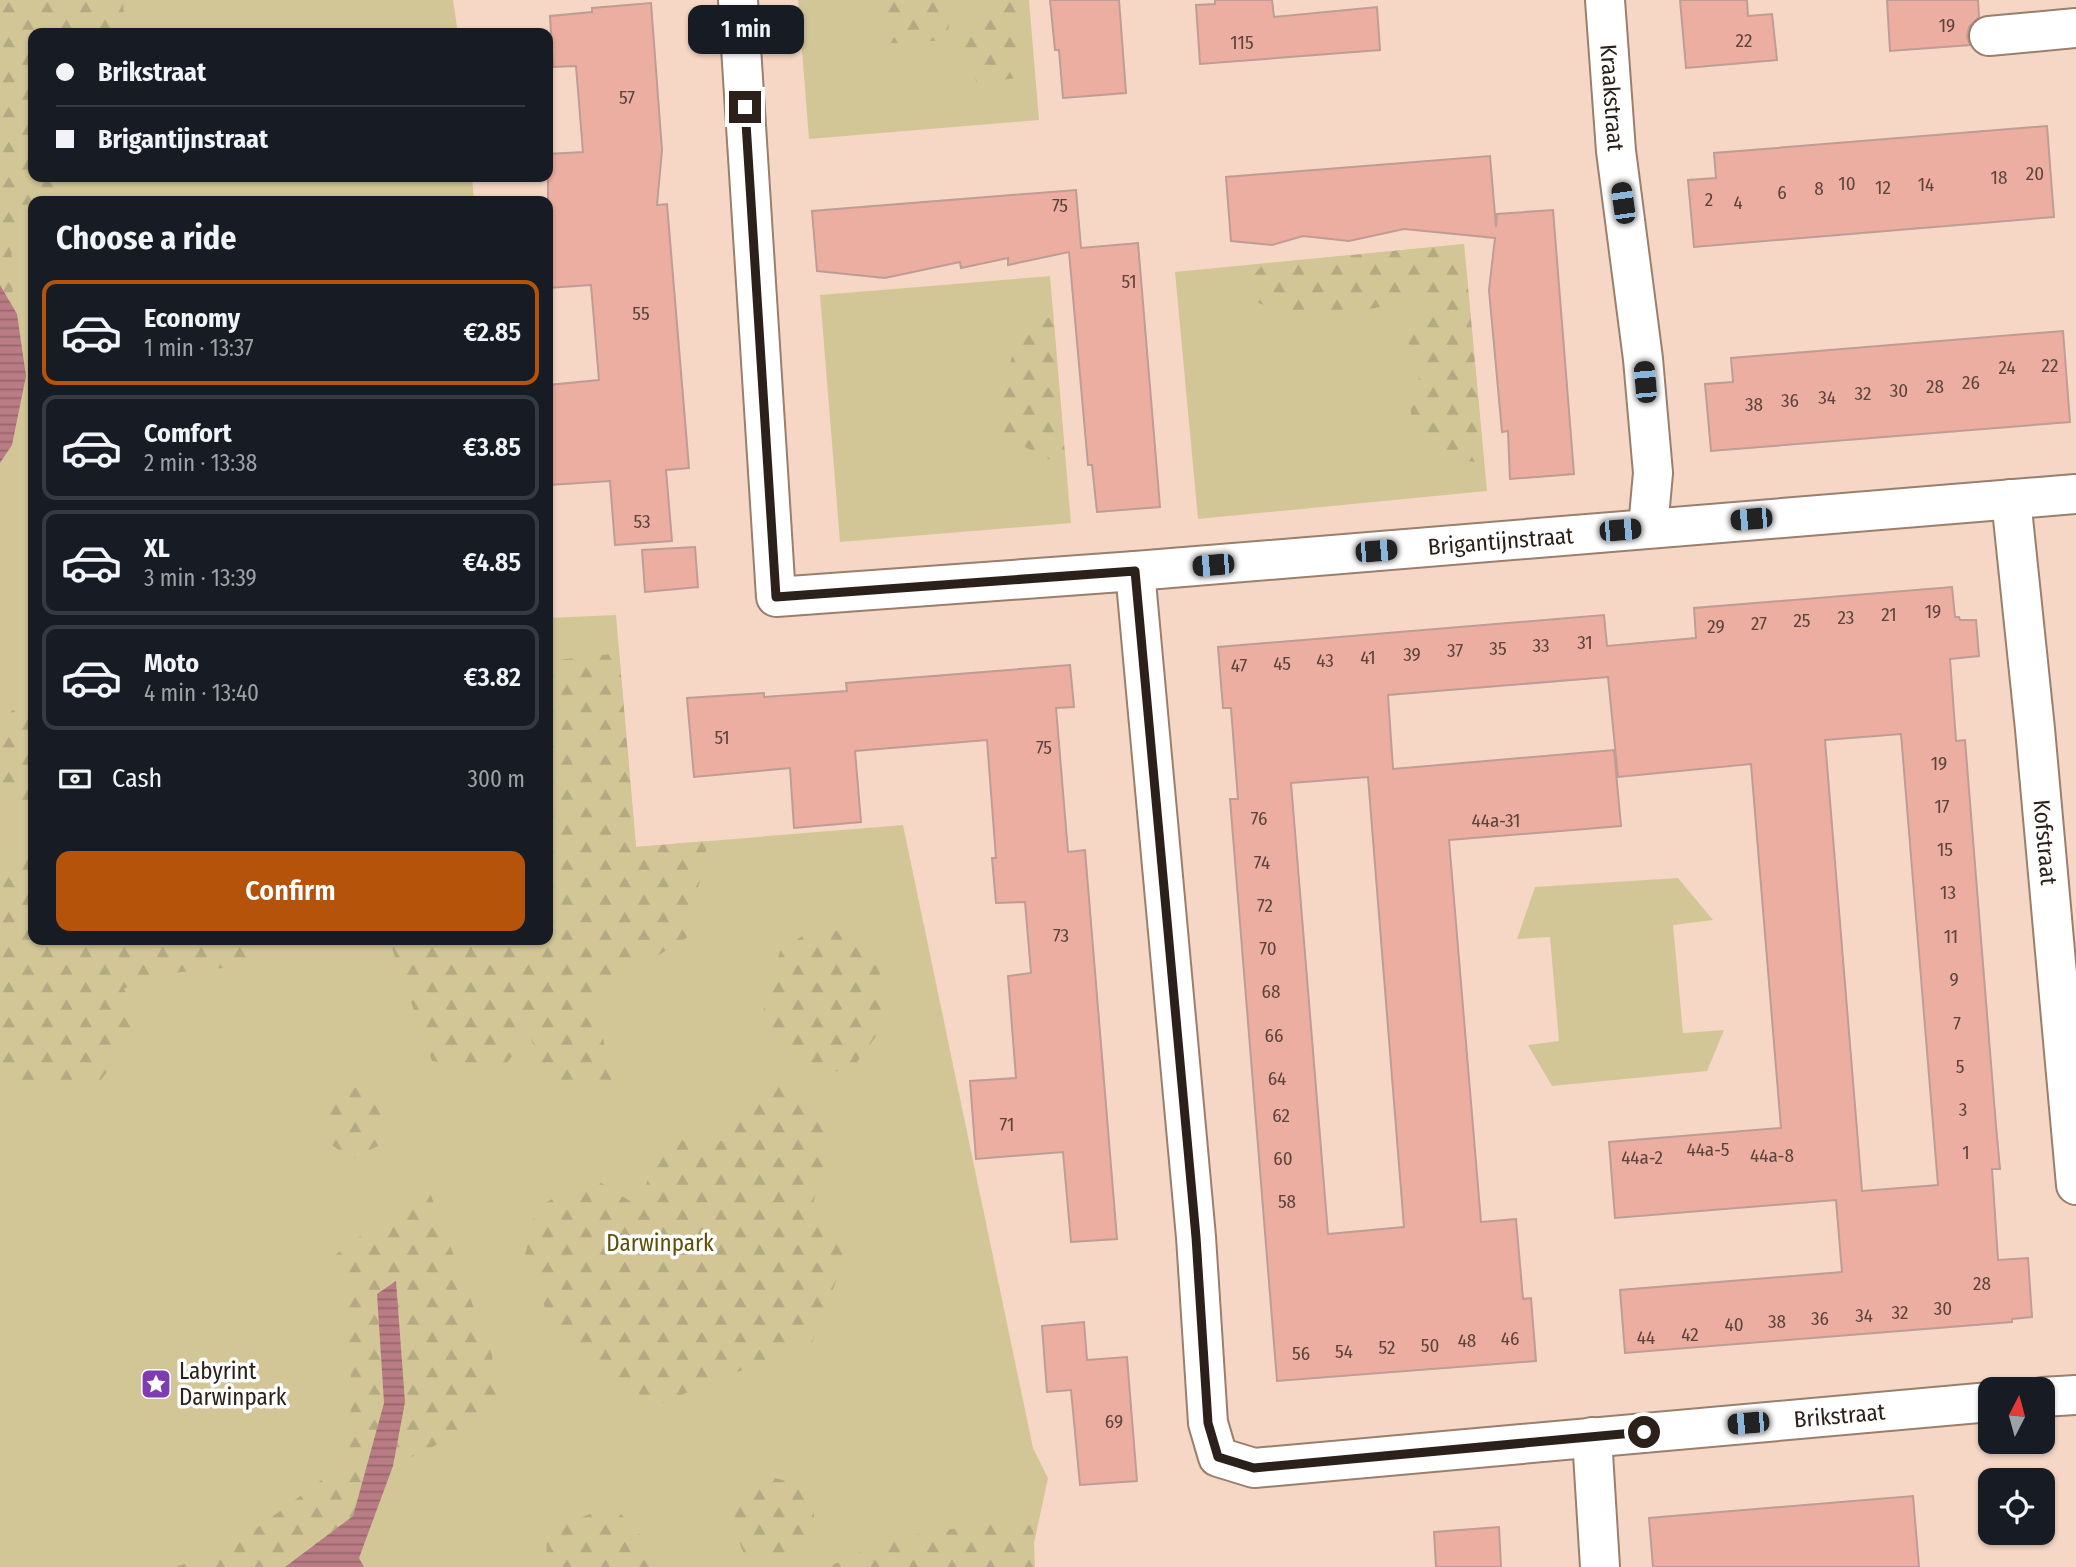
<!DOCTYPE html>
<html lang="en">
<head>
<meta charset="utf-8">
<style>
	:root { --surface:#171b24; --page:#242831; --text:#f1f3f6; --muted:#9ea1a6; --line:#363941; --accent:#b45309 }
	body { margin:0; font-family:"Fira Sans Condensed",sans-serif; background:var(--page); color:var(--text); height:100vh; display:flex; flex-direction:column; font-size:26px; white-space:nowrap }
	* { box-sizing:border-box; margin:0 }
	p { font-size:23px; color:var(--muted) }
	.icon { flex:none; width:38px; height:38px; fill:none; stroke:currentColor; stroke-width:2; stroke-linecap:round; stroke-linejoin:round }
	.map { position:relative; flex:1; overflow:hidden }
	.panel { position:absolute; left:28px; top:196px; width:525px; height:749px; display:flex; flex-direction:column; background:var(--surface); border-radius:14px; box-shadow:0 2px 5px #0004 }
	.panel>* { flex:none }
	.hud { position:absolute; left:28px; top:28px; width:525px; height:154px; border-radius:14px; box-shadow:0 2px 5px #0004; display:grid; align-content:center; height:154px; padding:0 28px; background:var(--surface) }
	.needle { width:46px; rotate:6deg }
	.fabs { position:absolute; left:1978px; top:1377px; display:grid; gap:14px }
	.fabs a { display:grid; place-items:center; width:77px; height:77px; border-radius:14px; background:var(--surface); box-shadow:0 2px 5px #0004; font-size:35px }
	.end { position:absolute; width:32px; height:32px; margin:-16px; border:9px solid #2c211a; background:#fff; box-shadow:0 0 0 4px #fff }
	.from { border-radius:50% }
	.bubble { position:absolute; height:49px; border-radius:14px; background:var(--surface); box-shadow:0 2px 5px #0004; font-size:23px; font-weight:600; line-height:49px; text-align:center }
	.car { position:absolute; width:21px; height:42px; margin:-21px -10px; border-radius:9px; box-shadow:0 0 5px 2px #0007; background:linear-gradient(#222 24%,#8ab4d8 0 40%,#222 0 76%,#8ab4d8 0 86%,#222 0) }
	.hud b { display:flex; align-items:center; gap:24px; height:66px; font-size:26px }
	.hud b+b { border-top:2px solid var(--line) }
	.hud i { width:18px; height:18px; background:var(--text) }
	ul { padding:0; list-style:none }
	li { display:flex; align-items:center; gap:21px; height:105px; margin:0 14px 10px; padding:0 14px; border:4px solid var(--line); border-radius:14px }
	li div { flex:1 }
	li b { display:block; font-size:26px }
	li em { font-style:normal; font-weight:600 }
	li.current { border-color:var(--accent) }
	li>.icon { width:63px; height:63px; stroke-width:1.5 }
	h2 { padding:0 28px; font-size:32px; line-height:84px }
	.pay { display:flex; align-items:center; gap:18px; height:77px; padding:0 28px; font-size:26px }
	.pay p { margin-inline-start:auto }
	.primary-button { display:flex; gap:14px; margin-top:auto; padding:14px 28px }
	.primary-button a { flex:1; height:80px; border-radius:14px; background:var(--accent); color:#fff; font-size:28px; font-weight:600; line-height:80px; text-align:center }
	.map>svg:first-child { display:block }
	.green { fill:#d2c697 }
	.forest { fill:url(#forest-firs) }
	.water { fill:url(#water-rules) }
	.building { fill:#ecaea1; stroke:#bf9c95; stroke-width:2; fill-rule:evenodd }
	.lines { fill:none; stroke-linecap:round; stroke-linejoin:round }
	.minor-casing { stroke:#9a7e6e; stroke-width:42 }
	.minor { stroke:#fff; stroke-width:38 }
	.route { stroke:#2c211a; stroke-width:9 }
	.labels { text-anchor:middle; stroke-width:7; stroke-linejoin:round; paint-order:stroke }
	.number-label { font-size:19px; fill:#5c443c }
	.street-label { font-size:23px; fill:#2c211a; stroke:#fff }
	.park-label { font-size:23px; fill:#5e4e06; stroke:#fff }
	.poi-label { font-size:23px; fill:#2c211a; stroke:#fff; text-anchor:start }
</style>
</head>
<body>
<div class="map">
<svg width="2076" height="1567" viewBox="0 0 2076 1567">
	<defs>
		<pattern id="forest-firs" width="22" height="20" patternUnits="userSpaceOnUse" patternTransform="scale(1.75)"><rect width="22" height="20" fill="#d2c697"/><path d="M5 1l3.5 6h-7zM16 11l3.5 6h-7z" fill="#b4aa82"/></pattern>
		<pattern id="water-rules" width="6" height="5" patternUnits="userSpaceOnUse" patternTransform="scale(1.75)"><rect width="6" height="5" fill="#b97c84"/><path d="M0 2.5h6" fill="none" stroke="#97656b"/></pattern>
	</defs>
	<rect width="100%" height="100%" fill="#f6d7c5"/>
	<g class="green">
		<polygon points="0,0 453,0 458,33 33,33 33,177 472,177 474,201 33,201 33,940 548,940 548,618 616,615 636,847 903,825 1033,1448 1048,1478 1029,1567 0,1567"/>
		<polygon points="798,0 1029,0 1039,120 809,139"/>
		<polygon points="1464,244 1487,491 1198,519 1175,272"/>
		<polygon points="1050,276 1071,523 840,542 820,295"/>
		<polygon points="1678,878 1713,920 1673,925 1683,1033 1724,1030 1707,1071 1552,1086 1528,1045 1559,1041 1550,937 1517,939 1535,887"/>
	</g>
	<g class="forest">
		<polygon points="0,0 123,0 125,33 33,33 33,177 53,177 53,201 33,201 33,223 11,227 13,307 0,285"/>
		<path d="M888,0H954L946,41C927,40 908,44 889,43L884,22Z"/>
		<path d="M979,0H1016L1021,46L1015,78L977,84L970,62L955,48C973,33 977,24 979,0Z"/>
		<path d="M1464,244L1484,463L1442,458C1417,429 1399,416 1419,378L1408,342L1418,320L1436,301L1417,288L1390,305L1338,315L1277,311L1254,301L1249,281L1263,264Z"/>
		<polygon points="1053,315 1066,468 1001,435 999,393 1020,335"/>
		<polygon points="619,653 636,847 708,841 688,937 594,995 613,1085 545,1079 529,1033 501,1071 432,1061 389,940 548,940 548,661"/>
		<polygon points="33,690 33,805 0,804 0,739 11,712"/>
		<polygon points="33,853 33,940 267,940 253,965 142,976 124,989 135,1009 136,1030 99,1083 0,1080 0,856"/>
		<polygon points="823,922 877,957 888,1020 849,1073 793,1065 763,1012 780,951"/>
		<polygon points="783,1077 833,1128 812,1208 851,1243 811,1345 724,1377 658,1405 596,1368 554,1325 523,1264 536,1208 592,1177 641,1208 657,1139 722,1141"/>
		<polygon points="356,1087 387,1106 385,1142 353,1159 324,1140 325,1104"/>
		<polygon points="430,1193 492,1355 498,1415 393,1466 405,1402 395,1281 377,1294 384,1403 353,1516 285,1567 175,1567 226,1551 350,1459 351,1379 346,1289 326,1262 384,1218"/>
		<polygon points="756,1473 812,1488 815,1529 784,1558 744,1554 728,1514"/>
		<polygon points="605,1508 620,1513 669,1567 546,1567 547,1531"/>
		<polygon points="1033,1519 1035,1567 828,1567 873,1546 928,1532"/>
	</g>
	<g class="water">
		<polygon points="0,285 17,314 26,376 12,445 0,463"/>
		<polygon points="396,1281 405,1402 393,1466 359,1558 364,1567 285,1567 353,1516 384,1403 377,1294"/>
	</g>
	<g class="building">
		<polygon points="1050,0 1119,0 1126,93 1063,98 1059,50 1055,50"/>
		<polygon points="1215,0 1272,0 1274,17 1377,7 1380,50 1200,64 1196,5 1215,4"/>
		<polygon points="1680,0 1747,0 1748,16 1772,14 1777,60 1686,68"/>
		<polygon points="1887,0 1978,0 1979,17 1969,27 1967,37 1970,45 1890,51"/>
		<polygon points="651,3 662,150 657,205 667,204 689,468 666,470 672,541 615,545 610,481 550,485 548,385 599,380 591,285 548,288 548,154 583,152 576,66 553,67 550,16 592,12 592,8"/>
		<polygon points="2047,126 2054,217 1694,247 1688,180 1716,178 1714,153"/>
		<polygon points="1490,156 1496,227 1497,214 1553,210 1574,474 1510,479 1508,431 1502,432 1489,290 1495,238 1404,229 1349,241 1303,236 1272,245 1231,241 1226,177"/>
		<polygon points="1076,190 1081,248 1138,243 1160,507 1097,512 1092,465 1088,465 1069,252 1008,265 1008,258 961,268 960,262 885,278 817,271 812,211"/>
		<polygon points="2063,331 2070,422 1711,451 1705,384 1733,382 1731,358"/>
		<polygon points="695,547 698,587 645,592 642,550"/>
		<path d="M1952,587L1955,617H1959L1960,620H1976L1979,656L1950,659L1956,741L1965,740L1996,1126L2000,1169H1992L1998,1260L2028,1258L2032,1317L2012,1319V1322L1625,1353L1620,1290L1842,1272L1836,1200L1615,1218L1609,1142L1781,1128L1751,764L1618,777L1608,677L1388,695L1393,769L1614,750L1621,826L1449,840L1481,1222L1516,1219L1523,1299L1531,1298L1536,1361L1277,1381L1230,799H1238L1231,708H1223L1218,647L1604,615L1607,646L1696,638L1694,608ZM1901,734L1938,1185L1862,1191L1825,740ZM1368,777L1404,1227L1328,1234L1291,783Z"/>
		<polygon points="1070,665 1074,707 1056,708 1068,852 1085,850 1117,1239 1071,1242 1063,1152 976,1159 970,1081 1016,1078 1008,976 1031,973 1025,902 996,903 992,858 996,858 987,740 855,751 861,822 794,828 790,768 694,777 687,698 764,693 764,697 847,691 846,683"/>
		<polygon points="1084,1322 1087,1360 1127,1357 1137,1481 1080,1485 1071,1390 1047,1392 1042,1326"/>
		<polygon points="1913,1496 1919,1567 1653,1567 1649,1518"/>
		<polygon points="1499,1527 1501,1567 1436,1567 1434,1532"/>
	</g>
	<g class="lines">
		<g class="minor-casing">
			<g id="minor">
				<path id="s1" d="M738,0L776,597L1135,571L2076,494"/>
				<path id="s2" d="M1605,0L1616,151L1643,359L1653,473L1648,528"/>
				<polyline points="1989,36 2076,28"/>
				<path id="s3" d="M2011,499L2035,729L2076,1185"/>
				<path id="s4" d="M1135,571L1196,1237L1208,1423L1218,1457L1254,1468L1990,1402"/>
				<polyline points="2042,1397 2076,1395"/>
				<polyline points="1592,1437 1600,1567"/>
			</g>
		</g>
		<use href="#minor" class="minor"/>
	</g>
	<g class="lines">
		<polyline class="route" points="745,107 776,597 1135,571 1196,1237 1208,1423 1218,1457 1254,1468 1644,1432"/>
	</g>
	<defs>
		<g id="sight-square" transform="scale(1.575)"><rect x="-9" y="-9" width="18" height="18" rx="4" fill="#7e3cb0" stroke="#fff"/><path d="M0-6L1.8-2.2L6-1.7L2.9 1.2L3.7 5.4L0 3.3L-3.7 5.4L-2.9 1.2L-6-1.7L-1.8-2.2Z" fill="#fff"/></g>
	</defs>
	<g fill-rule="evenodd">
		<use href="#sight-square" x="156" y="1384"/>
	</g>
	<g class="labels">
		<g class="number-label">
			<text x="1947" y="32">19</text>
			<text x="1744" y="47">22</text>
			<text x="1242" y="49">115</text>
			<text x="627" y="104">57</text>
			<text x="2035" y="180">20</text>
			<text x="1999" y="184">18</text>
			<text x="1847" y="190">10</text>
			<text x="1926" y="191">14</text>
			<text x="1883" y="194">12</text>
			<text x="1819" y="195">8</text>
			<text x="1782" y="199">6</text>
			<text x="1709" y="206">2</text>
			<text x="1738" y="209">4</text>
			<text x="1060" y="212">75</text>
			<text x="1129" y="288">51</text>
			<text x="641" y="320">55</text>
			<text x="2050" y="372">22</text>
			<text x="2007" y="374">24</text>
			<text x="1971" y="389">26</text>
			<text x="1935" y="393">28</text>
			<text x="1899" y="397">30</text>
			<text x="1863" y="400">32</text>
			<text x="1827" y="404">34</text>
			<text x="1790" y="407">36</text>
			<text x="1754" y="411">38</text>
			<text x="642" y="528">53</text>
			<text x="1933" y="618">19</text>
			<text x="1889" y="621">21</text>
			<text x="1846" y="624">23</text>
			<text x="1802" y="627">25</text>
			<text x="1759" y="630">27</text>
			<text x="1716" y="633">29</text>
			<text x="1585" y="649">31</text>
			<text x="1541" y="652">33</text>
			<text x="1498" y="655">35</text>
			<text x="1455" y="657">37</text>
			<text x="1412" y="661">39</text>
			<text x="1368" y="664">41</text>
			<text x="1325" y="667">43</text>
			<text x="1282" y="670">45</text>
			<text x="1239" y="672">47</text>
			<text x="722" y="744">51</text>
			<text x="1044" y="754">75</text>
			<text x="1939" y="770">19</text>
			<text x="1942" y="813">17</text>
			<text x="1259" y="825">76</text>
			<text x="1496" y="827">44a-31</text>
			<text x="1945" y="856">15</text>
			<text x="1262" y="869">74</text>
			<text x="1948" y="899">13</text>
			<text x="1265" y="912">72</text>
			<text x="1061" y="942">73</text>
			<text x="1951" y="943">11</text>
			<text x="1268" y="955">70</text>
			<text x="1954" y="986">9</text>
			<text x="1271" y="998">68</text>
			<text x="1957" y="1030">7</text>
			<text x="1274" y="1042">66</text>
			<text x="1960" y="1073">5</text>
			<text x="1277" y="1085">64</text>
			<text x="1963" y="1116">3</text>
			<text x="1281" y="1122">62</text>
			<text x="1007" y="1131">71</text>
			<text x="1708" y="1156">44a-5</text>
			<text x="1966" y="1159">1</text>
			<text x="1772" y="1162">44a-8</text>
			<text x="1642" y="1164">44a-2</text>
			<text x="1283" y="1165">60</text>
			<text x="1287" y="1208">58</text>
			<text x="1982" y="1290">28</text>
			<text x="1943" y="1315">30</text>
			<text x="1900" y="1319">32</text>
			<text x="1864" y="1322">34</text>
			<text x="1820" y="1325">36</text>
			<text x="1777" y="1328">38</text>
			<text x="1734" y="1331">40</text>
			<text x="1690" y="1341">42</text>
			<text x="1646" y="1344">44</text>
			<text x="1510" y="1345">46</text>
			<text x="1467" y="1347">48</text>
			<text x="1430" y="1352">50</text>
			<text x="1387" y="1354">52</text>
			<text x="1344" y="1358">54</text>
			<text x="1301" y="1360">56</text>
			<text x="1114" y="1428">69</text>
		</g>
		<g class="street-label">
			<text dy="8" stroke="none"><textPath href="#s2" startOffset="98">Kraakstraat</textPath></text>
			<text dy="8" stroke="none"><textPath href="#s1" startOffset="1325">Brigantijnstraat</textPath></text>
			<text dy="8" stroke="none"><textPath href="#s3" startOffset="345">Kofstraat</textPath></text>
			<text dy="8" stroke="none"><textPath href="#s4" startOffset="1516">Brikstraat</textPath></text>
		</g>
		<g class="park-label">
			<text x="660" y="1251">Darwinpark</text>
		</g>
		<g class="poi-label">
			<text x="179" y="1379">Labyrint<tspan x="179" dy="26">Darwinpark</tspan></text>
		</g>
	</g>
</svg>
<div class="fabs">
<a><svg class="needle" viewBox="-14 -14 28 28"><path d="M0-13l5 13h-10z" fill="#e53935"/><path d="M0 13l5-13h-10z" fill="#9ea1a6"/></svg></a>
<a><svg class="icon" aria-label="locate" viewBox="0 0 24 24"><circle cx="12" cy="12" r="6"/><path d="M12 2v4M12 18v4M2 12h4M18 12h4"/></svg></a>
</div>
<i class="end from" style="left:1644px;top:1432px"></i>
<i class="end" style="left:745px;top:107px"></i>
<div class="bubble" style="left:688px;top:5px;width:116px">1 min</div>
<i class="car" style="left:1623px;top:203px;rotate:352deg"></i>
<i class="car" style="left:1645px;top:382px;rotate:355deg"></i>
<i class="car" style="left:1751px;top:519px;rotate:265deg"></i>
<i class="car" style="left:1620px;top:530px;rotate:85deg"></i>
<i class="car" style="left:1376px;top:551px;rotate:85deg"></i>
<i class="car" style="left:1213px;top:565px;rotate:265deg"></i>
<i class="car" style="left:1748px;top:1423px;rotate:265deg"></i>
<div class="hud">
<b><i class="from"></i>Brikstraat</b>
<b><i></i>Brigantijnstraat</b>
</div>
<section class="panel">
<h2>Choose a ride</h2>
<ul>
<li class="current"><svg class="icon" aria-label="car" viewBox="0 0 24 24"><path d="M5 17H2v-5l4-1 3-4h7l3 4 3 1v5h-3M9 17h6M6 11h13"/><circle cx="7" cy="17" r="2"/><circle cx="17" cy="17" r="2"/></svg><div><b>Economy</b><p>1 min · 13:37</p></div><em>€2.85</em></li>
<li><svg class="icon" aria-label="car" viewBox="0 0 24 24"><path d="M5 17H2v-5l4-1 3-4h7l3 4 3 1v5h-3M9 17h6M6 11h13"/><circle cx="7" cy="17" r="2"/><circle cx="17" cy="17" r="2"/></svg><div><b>Comfort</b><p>2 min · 13:38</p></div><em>€3.85</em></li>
<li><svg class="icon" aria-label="car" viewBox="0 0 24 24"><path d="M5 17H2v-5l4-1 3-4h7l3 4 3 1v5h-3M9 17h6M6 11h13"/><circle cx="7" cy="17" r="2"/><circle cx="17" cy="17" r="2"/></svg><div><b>XL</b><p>3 min · 13:39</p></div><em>€4.85</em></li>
<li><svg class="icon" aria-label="car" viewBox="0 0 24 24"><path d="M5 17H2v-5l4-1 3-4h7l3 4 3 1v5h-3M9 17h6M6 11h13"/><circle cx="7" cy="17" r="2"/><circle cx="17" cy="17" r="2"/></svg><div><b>Moto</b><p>4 min · 13:40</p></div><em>€3.82</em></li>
</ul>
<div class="pay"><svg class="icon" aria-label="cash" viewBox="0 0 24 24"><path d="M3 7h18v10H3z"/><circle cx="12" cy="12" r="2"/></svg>Cash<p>300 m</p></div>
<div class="primary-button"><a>Confirm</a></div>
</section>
</div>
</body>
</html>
